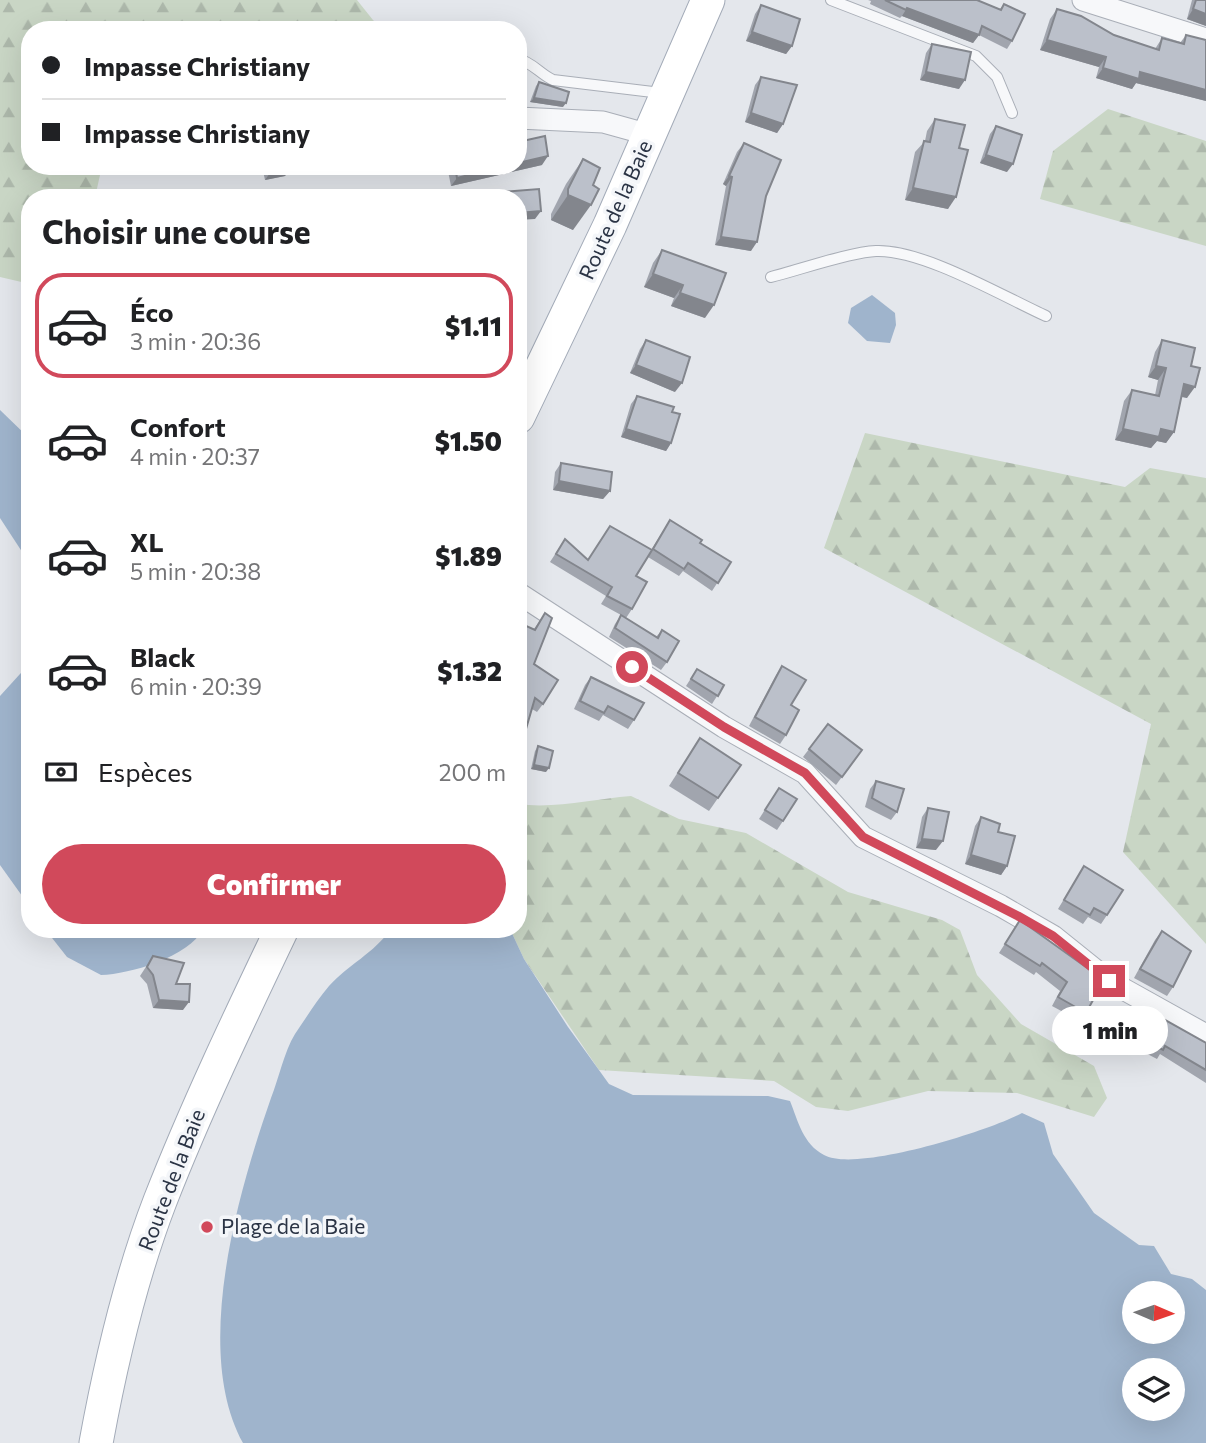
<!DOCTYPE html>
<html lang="fr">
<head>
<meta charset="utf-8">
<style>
	:root { --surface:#fff; --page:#f6f6f6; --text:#202124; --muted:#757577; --line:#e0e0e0; --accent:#d1495b }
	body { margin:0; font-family:Commissioner,sans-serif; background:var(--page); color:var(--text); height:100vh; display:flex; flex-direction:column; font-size:26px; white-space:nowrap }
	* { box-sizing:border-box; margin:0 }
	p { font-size:23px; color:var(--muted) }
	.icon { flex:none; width:38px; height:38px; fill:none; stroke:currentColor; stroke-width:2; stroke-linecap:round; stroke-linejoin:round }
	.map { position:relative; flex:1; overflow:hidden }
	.details { position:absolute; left:21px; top:189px; width:506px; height:749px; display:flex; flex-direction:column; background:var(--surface); border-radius:28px; box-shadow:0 7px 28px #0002 }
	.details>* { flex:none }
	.hud { position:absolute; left:21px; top:21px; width:506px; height:154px; border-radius:28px; box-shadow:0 7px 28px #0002; display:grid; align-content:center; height:154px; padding:0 21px; background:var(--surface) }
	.needle { width:46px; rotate:92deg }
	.buttons { position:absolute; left:1122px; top:1281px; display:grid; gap:14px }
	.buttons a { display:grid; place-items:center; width:63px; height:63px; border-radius:50%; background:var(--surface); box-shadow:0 7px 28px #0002; font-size:35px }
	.end { position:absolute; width:32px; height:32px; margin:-16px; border:9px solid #d1495b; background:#fff; box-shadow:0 0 0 4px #fff }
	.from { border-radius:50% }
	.bubble { position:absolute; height:49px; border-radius:24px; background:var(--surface); box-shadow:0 7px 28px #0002; font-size:23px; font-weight:800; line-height:49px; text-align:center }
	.hud b { display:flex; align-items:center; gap:24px; height:66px; font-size:26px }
	.hud b+b { border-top:2px solid var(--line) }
	.hud i { width:18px; height:18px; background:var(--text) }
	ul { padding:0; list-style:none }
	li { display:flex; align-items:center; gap:21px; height:105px; margin:0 14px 10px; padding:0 7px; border:4px solid transparent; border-radius:28px }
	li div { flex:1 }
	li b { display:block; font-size:26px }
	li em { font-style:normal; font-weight:800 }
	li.active { border-color:var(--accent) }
	li>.icon { width:63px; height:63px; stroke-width:1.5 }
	h2 { padding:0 21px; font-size:32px; line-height:84px }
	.pay { display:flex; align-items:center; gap:18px; height:77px; padding:0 21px; font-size:26px }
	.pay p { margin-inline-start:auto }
	.cta { display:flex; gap:14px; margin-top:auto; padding:14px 21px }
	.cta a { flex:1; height:80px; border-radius:42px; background:var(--accent); color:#fff; font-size:28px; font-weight:800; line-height:80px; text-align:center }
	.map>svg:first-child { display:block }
	.forest { fill:url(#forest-firs) }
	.water { fill:#9fb4cc; fill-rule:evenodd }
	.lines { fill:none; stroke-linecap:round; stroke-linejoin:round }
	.lane-casing { stroke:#a9aeb7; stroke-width:12 }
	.street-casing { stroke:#a9aeb7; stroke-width:23 }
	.primary-casing { stroke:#a3abb8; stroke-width:35 }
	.lane { stroke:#f7f8fa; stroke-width:10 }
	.street { stroke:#f7f8fa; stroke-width:21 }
	.primary { stroke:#fff; stroke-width:33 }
	.wall { fill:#a1a5ae }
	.shaded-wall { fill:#83868d }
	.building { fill:#bbc0ca; stroke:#83868d; stroke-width:2 }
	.route { stroke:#d1495b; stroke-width:9 }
	.poi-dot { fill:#d1495b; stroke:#f4f6f9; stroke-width:2.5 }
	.labels { text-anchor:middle; stroke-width:7; stroke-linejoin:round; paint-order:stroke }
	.street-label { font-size:21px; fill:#2b3445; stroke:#f4f6f9 }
	.poi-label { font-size:21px; fill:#2b3445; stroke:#f4f6f9; text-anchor:start }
</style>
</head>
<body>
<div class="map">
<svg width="1206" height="1443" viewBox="0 0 1206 1443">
	<defs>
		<pattern id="forest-firs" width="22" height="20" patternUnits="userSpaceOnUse" patternTransform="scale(1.75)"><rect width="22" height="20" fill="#c9d6c5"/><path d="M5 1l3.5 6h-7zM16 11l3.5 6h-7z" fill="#adb8ab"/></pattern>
	</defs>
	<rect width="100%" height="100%" fill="#e4e7ec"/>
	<g class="forest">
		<polygon points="0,0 357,0 381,30 30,30 30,166 102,166 96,193 106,198 30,198 30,284 0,277"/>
		<polygon points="1108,109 1206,141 1206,246 1040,199 1053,151"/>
		<polygon points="865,433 1125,487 1150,468 1206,478 1206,944 1123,852 1151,724 824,548"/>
		<path d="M631,796L679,819L746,833L848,892L942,920L960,930L977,975L1021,1024L1094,1066L1107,1098L1094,1117L1017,1093L928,1091L848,1111L816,1107L774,1081L599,1070L524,959L510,929H518V804C555,809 594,799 631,796Z"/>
	</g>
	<g class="water">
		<polygon points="872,295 895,313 896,325 890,343 867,341 848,323 851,308"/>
		<polygon points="0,410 30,439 30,564 0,518"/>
		<polygon points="30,663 30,907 0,865 0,696"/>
		<path d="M45,929H203C189,957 130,974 101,975L67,957Z"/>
		<path d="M391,929H510L524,959L568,1027L609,1084L633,1095L768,1096L790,1101C798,1121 803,1144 824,1155C856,1173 989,1131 1022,1113L1044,1123L1053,1154L1094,1213L1139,1245L1154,1246L1171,1274L1192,1279L1206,1290V1443H243C192,1350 238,1193 271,1098C279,1078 284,1052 295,1034C306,1018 317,1000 329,986C348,965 374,953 391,929ZM1172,1293V1332H1134V1293ZM1172,1370V1409H1134V1370Z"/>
	</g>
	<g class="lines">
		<g class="lane-casing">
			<g id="lane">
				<polyline points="831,0 976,56 997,77 1012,113"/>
				<path d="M518,59C532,62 540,74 553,80L661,93"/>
				<path d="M771,277C799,270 850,252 876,251C922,249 1002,296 1046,316"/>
			</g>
		</g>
		<g class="street-casing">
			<g id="street">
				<polyline points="1083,0 1206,39"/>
				<polyline points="518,118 603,122 650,135"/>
				<polyline points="518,593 724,727 805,773 863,837 1001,906 1053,936 1109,981 1206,1035"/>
			</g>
		</g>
		<g class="primary-casing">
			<g id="primary">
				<polyline points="518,417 610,225 708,0"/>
				<path d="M96,1443C111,1361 130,1279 160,1201C196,1109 239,1019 282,929"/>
			</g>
		</g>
		<use href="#lane" class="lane"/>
		<use href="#street" class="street"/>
		<use href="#primary" class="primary"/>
	</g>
	<g class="wall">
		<polygon points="868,0 977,0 1000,9 1004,4 1012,41 1007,49 979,35 973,43 902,16 900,18 870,4 871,1"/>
		<polygon points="1192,0 1206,0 1206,26 1187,19"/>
		<polygon points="761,5 792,46 786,54 746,41 755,14"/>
		<polygon points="1057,9 1114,35 1155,49 1162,38 1180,43 1186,35 1206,40 1206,101 1136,83 1132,89 1096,78 1099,67 1040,50 1050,19"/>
		<polygon points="932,44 959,89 920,80 926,53"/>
		<polygon points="761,77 783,124 777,133 745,122 755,85"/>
		<polygon points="539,82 563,107 530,102 536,86"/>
		<polygon points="935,119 959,148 948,209 905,200 915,152 925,141 927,131"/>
		<polygon points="996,126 1007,172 980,163 990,134"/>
		<polygon points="744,143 751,251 715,245 726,186 723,184 737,152"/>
		<polygon points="583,159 573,230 551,220 551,214 566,184"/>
		<polygon points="542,165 451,186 447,166 518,166"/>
		<polygon points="262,166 292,166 285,176 265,180"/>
		<polygon points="662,250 705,318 671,306 674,298 644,287 653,263"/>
		<polygon points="646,340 675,392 630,373 640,349"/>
		<polygon points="1162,340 1191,366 1187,398 1181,397 1174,432 1166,443 1157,441 1151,448 1115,440 1124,401 1132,390 1155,395 1158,380 1148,377 1155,352"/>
		<polygon points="637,396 672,412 671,443 666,451 621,437 631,404"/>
		<polygon points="561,463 610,491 603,499 553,490 555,472"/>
		<polygon points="670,520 700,543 731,562 712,591 683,571 679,576 648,557 636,576 632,609 626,618 656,637 662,630 667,662 661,670 609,637 615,624 621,615 601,604 606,596 550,562 565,539 588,560 651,550"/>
		<polygon points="545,613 534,664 543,704 537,712 532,709 526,729 520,737 518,737 518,630 522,624 534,629"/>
		<polygon points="782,666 791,705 786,735 780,744 749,726 776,675"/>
		<polygon points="697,669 724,685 712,704 686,686"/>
		<polygon points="591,677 634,720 628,729 603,715 599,721 574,709 585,685"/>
		<polygon points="828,724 862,750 836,785 803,757"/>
		<polygon points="700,738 741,765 709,811 669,786"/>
		<polygon points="538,746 546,772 531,769 535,751"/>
		<polygon points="876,781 897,812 891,820 865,807 870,789"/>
		<polygon points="779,788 783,821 777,830 759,819"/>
		<polygon points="928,808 936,850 916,848 922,817"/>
		<polygon points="981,817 998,832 1007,866 1001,875 965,864 975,826"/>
		<polygon points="1084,866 1107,915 1101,924 1088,917 1083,924 1058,909"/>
		<polygon points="1020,920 1104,980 1080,1021 1052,1006 1060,991 1036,972 1034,975 999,953"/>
		<polygon points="1162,931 1173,987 1167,996 1134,978 1155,940"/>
		<polygon points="153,956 176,984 183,1010 153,1008 147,984 140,976"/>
		<polygon points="1151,1012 1206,1043 1206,1083 1160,1054 1157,1059 1132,1046 1145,1021"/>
	</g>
	<g class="shaded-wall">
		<polygon points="907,8 979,35 973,43 902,16"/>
		<polygon points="1193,9 1206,14 1206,26 1187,19"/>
		<polygon points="752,32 792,46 786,54 746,41"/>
		<polygon points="1047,40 1106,57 1099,67 1040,50"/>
		<polygon points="1103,68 1140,72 1206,90 1206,101 1136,83 1132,89 1096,78"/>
		<polygon points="926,72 965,80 959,89 920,80"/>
		<polygon points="534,98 566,103 563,107 530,102"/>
		<polygon points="751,113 783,124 777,133 745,122"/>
		<polygon points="986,155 1013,164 1007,172 980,163"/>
		<polygon points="548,156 542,165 451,186 457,178 504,166 518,166 518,163"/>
		<polygon points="275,166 292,166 285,176 265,180"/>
		<polygon points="729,176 732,177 726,186 723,184"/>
		<polygon points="913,188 956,197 948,209 905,200"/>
		<polygon points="568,195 591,205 573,230 551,220"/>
		<polygon points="541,211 535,219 518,220 518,213"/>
		<polygon points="721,237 757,242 751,251 715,245"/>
		<polygon points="653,274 683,285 674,298 644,287"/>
		<polygon points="680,293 714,305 705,318 671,306"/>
		<polygon points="636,365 682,383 675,392 630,373"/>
		<polygon points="1156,366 1166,368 1158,380 1148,377"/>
		<polygon points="1184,384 1195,387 1187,398 1176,395"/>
		<polygon points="626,429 671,443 666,451 621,437"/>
		<polygon points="1123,429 1161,429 1174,432 1166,443 1157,441 1151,448 1115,440"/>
		<polygon points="559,481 610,491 603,499 553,490"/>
		<polygon points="518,645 524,648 518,656"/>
		<polygon points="518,726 526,729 520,737 518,737"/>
		<polygon points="534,765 549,768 546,772 531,769"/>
		<polygon points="922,839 943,841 936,850 916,848"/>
		<polygon points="971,855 1007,866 1001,875 965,864"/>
		<polygon points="159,1000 189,1002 183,1010 153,1008"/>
	</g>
	<g class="building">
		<polygon points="885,0 977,0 1001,10 1004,4 1025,14 1012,41 982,26 979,35 907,8 906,10"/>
		<polygon points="1196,0 1206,0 1206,14 1193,9"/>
		<polygon points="761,5 800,19 792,46 752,32"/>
		<polygon points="1057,9 1081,16 1114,35 1159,50 1162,38 1184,44 1186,35 1206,40 1206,90 1140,72 1139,79 1103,68 1106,57 1047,40"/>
		<polygon points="932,44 971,52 965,80 926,72"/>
		<polygon points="761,77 797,85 783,124 751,113"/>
		<polygon points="539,82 569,92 566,103 534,98"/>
		<polygon points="935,119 965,125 959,148 968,150 956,197 913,188 924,141 930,142"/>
		<polygon points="996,126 1022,135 1013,164 986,155"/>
		<polygon points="545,136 548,156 518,163 518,142"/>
		<polygon points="744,143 781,160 766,196 757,242 721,237 732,177 729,176"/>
		<polygon points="583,159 600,168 593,185 599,189 591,205 568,195 568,189"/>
		<polygon points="455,166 504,166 457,178"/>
		<polygon points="539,189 541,211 518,213 518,198 441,197"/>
		<polygon points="662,250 726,273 714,305 680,293 683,285 653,274"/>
		<polygon points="646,340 690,357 682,383 636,365"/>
		<polygon points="1162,340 1195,348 1191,366 1200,368 1195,387 1184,384 1174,432 1161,429 1159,437 1123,429 1132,390 1159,396 1166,368 1156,366"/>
		<polygon points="637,396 674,407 672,412 680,414 671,443 626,429"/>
		<polygon points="561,463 612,472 610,491 559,481"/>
		<polygon points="670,520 702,540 700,543 731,562 718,583 688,563 684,569 653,549"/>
		<polygon points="610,526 652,550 636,576 647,582 632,609 607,596 612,587 556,554 565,539 588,560"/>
		<polygon points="545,613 552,618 534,664 558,680 543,704 535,698 526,729 518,726 518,657 524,648 518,645 518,634 522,624 535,630"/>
		<polygon points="621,615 658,638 662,630 679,641 667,662 615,628"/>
		<polygon points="782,666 806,680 791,705 799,710 786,735 755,717"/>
		<polygon points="697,669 724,685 718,696 691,679"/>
		<polygon points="591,677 644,703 634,720 608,706 604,713 580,701"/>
		<polygon points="828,724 862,750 842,777 809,749"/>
		<polygon points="700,738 741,765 718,798 678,773"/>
		<polygon points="538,746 553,751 549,768 534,765"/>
		<polygon points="876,781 904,789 897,812 872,798"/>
		<polygon points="779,788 797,799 783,821 765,810"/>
		<polygon points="928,808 949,812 943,841 922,839"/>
		<polygon points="981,817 1000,824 998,832 1015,836 1007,866 971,855"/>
		<polygon points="1084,866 1123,890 1107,915 1094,908 1090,915 1064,900"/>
		<polygon points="1020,920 1104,980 1086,1013 1058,997 1067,982 1042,963 1040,966 1005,944"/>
		<polygon points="1162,931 1191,951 1173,987 1140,969"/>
		<polygon points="153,956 184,963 176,984 190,984 189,1002 159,1000 153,975 147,967"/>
		<polygon points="1151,1012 1206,1043 1206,1070 1165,1046 1163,1050 1138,1037"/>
	</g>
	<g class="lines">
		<polyline class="route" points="632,667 724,727 805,773 863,837 1018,916 1053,936 1109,981"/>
	</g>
	<circle class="poi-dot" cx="207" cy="1227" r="7"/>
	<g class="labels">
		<g class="street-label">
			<text transform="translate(616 210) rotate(-66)" y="7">Route de la Baie</text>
			<text transform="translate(172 1180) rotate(-69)" y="7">Route de la Baie</text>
		</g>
		<g class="poi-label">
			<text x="221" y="1234">Plage de la Baie</text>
		</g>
	</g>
</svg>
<div class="buttons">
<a><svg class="needle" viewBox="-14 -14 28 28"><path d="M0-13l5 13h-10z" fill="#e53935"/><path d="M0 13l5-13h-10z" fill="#757577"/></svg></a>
<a><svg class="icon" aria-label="layers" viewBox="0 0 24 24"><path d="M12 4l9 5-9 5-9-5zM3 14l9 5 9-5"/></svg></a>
</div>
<i class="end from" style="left:632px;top:667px"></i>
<i class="end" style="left:1109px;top:981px"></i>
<div class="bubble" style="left:1052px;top:1006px;width:116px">1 min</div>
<div class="hud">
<b><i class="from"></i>Impasse Christiany</b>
<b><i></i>Impasse Christiany</b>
</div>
<section class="details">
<h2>Choisir une course</h2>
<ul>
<li class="active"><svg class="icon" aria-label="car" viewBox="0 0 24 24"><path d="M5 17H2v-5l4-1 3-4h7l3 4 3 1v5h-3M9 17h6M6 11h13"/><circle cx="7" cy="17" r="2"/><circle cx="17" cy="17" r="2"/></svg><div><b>Éco</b><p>3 min · 20:36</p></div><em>$1.11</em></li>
<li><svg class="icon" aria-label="car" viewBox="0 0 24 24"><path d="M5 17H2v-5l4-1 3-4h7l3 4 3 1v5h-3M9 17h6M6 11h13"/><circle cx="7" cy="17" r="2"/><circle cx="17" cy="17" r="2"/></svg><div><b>Confort</b><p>4 min · 20:37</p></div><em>$1.50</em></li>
<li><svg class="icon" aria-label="car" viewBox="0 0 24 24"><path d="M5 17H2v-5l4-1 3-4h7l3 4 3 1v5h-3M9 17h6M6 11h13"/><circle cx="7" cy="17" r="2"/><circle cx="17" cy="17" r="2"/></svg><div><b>XL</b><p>5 min · 20:38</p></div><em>$1.89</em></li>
<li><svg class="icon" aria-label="car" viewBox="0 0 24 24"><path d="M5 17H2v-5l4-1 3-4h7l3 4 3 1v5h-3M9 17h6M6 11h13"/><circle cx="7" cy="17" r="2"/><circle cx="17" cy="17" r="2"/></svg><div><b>Black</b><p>6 min · 20:39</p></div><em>$1.32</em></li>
</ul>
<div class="pay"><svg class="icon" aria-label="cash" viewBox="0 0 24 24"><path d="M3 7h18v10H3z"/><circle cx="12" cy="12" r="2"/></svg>Espèces<p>200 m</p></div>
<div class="cta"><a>Confirmer</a></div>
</section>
</div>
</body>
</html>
